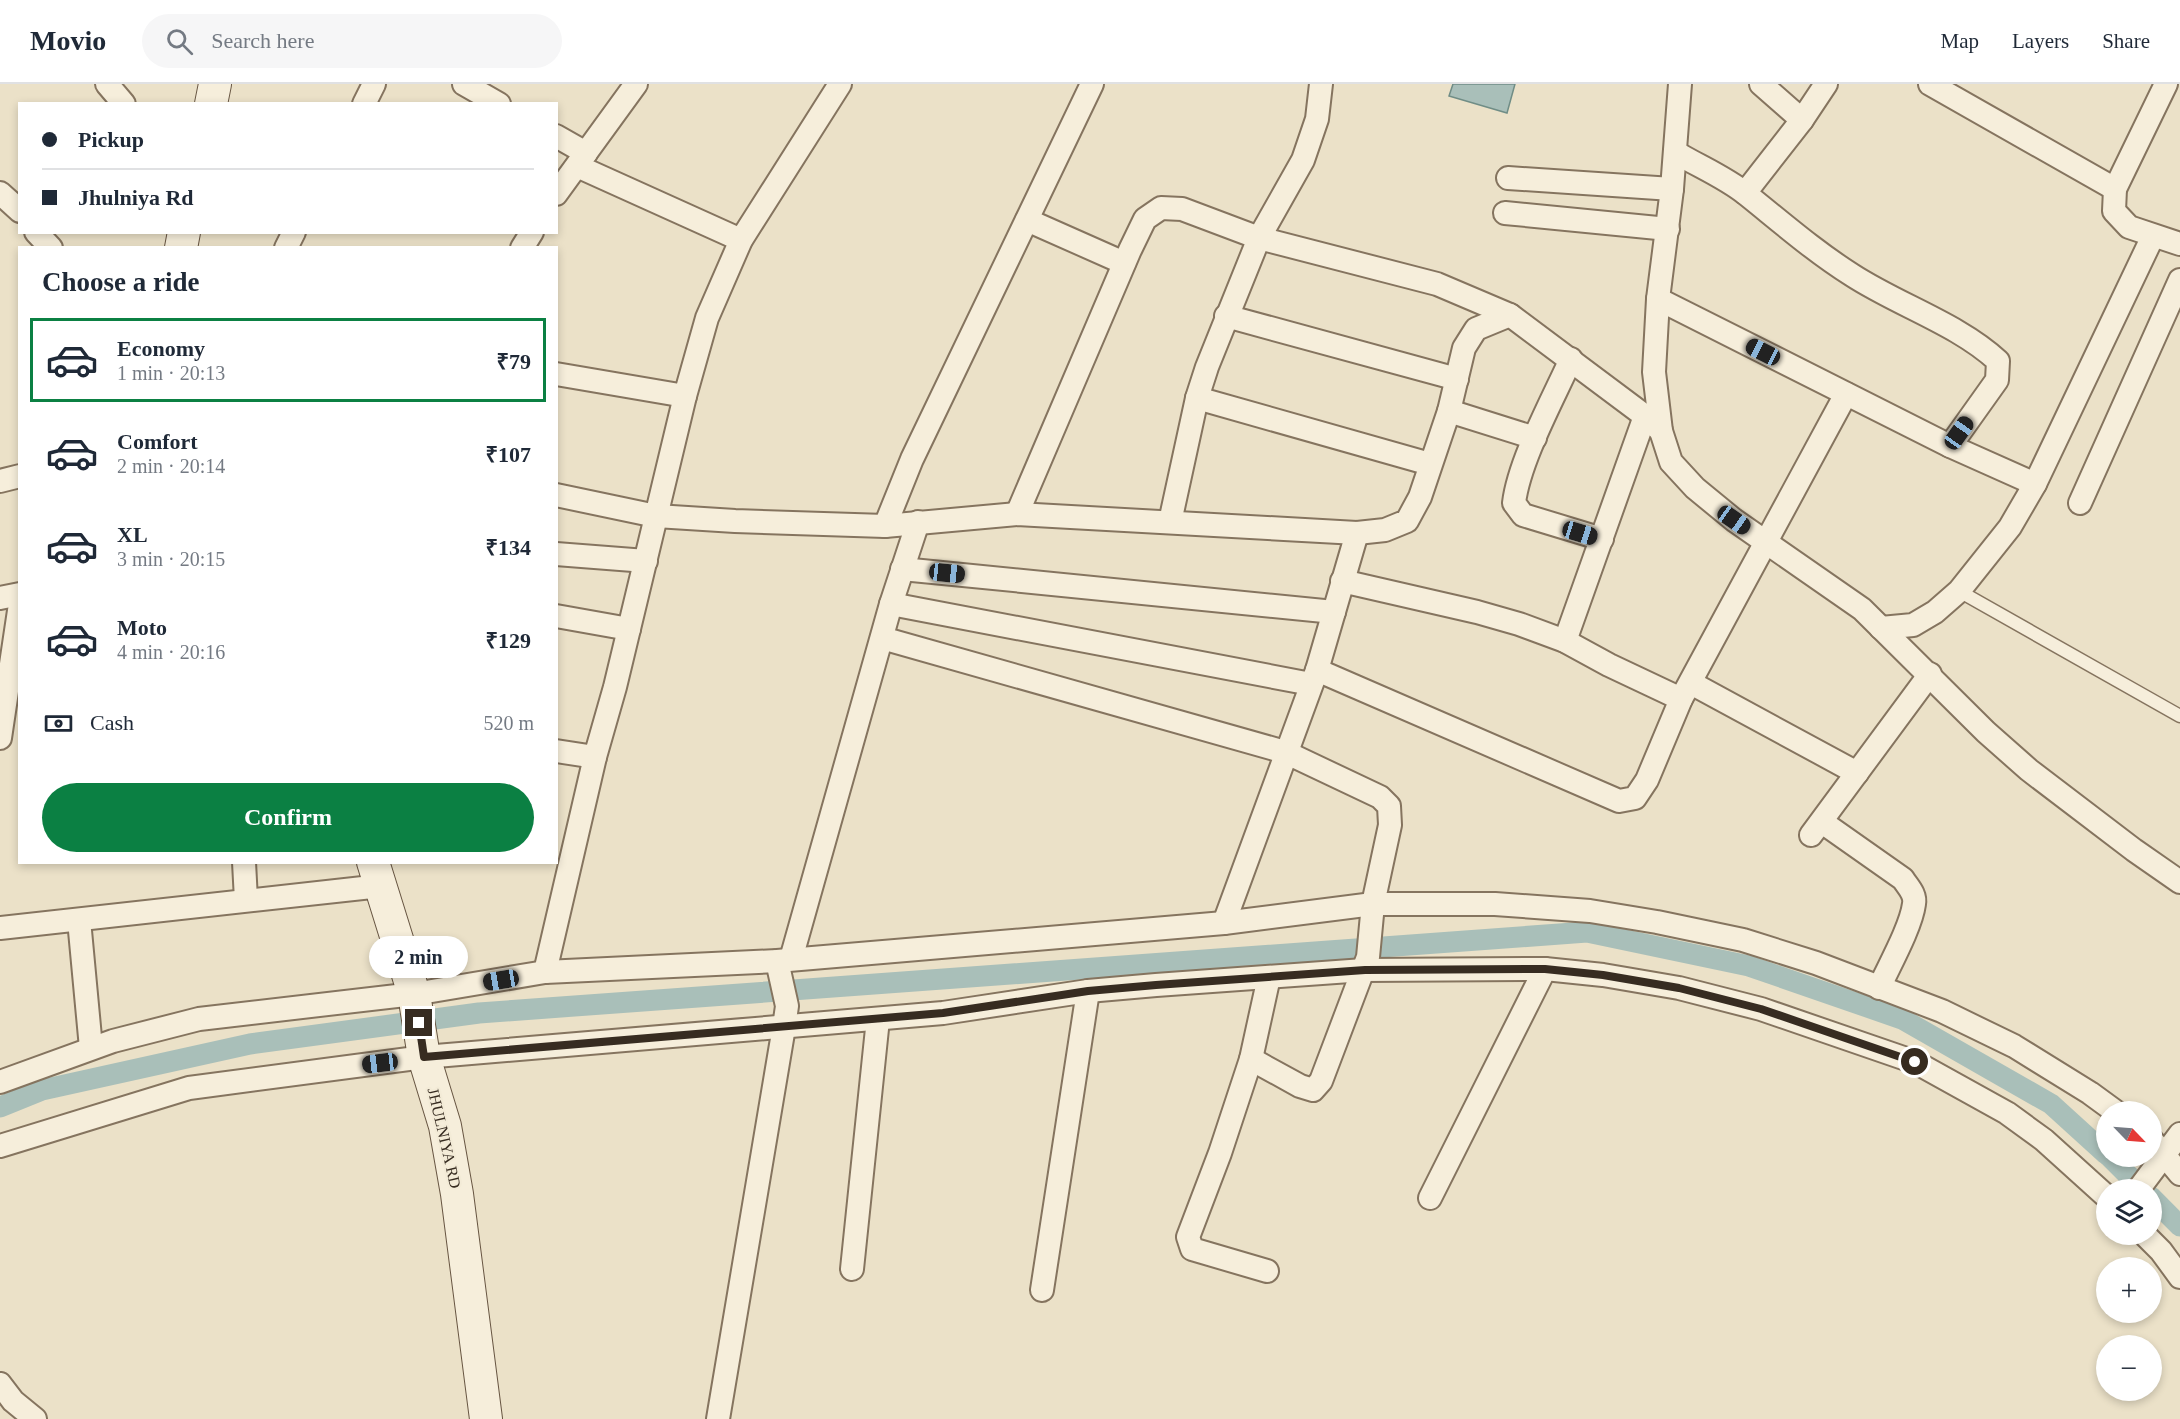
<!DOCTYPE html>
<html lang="en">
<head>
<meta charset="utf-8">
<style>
	:root { --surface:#fff; --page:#f6f6f7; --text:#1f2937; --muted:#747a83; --line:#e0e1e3; --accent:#0b8043 }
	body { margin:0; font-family:"Times New Roman",serif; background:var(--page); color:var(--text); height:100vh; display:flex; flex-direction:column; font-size:22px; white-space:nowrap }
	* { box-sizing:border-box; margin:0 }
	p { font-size:20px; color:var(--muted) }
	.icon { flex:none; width:33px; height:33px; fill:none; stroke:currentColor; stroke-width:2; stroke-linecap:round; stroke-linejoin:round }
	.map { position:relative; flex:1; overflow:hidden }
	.drawer { position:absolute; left:18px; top:162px; width:540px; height:618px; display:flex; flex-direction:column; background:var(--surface); border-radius:0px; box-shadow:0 3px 9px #0003 }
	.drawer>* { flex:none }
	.hud { position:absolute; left:18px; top:18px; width:540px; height:132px; border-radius:0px; box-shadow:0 3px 9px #0003; display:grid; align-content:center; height:132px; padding:0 24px; background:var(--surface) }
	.needle { width:39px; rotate:115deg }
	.tools { position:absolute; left:2096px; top:1017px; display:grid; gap:12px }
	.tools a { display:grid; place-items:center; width:66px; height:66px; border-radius:50%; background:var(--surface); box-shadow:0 3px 9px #0003; font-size:30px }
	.end { position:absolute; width:27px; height:27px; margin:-14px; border:8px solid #372c21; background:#fff; box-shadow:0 0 0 3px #fff }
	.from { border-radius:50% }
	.bubble { position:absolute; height:42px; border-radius:21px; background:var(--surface); box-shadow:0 3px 9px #0003; font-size:20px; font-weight:700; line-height:42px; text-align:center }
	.car { position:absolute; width:18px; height:36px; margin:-18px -9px; border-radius:8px; box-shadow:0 0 4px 2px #0007; background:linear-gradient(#222 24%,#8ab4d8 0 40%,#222 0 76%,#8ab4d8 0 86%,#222 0) }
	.hud b { display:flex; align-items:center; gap:21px; height:57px; font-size:22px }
	.hud b+b { border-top:2px solid var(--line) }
	.hud i { width:15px; height:15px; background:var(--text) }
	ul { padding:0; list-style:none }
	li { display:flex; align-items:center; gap:18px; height:84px; margin:0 12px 9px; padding:0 12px; border:3px solid transparent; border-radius:0px }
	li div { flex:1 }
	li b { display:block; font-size:22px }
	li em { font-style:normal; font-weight:700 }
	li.current { border-color:var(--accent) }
	li>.icon { width:54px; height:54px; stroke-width:1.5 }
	h2 { padding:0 24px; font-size:27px; line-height:72px }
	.pay { display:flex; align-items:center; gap:15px; height:66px; padding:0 24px; font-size:22px }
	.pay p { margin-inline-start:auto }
	.button { display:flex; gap:12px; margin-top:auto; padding:12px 24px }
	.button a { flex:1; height:69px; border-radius:36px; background:var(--accent); color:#fff; font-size:24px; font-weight:700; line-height:69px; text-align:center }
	header { display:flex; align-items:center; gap:36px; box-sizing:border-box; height:84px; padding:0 30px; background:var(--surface); border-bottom:2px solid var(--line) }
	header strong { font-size:28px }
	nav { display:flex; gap:33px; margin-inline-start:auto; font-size:21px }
	.search { width:420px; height:54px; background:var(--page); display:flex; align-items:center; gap:15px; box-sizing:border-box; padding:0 21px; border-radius:33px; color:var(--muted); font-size:22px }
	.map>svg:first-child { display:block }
	.water { fill:#a9bfb9; stroke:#708d86; stroke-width:1.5 }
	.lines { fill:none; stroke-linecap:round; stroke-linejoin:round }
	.canal { stroke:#a9bfb9; stroke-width:21 }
	.lane-casing { stroke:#85745f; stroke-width:15 }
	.street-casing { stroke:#85745f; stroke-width:26 }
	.secondary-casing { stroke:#675542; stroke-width:34 }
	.lane { stroke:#f6eedb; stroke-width:12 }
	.street { stroke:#f6eedb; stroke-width:22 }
	.secondary { stroke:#f6eedb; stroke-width:32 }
	.route { stroke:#372c21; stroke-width:8 }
	.labels { text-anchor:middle; stroke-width:4.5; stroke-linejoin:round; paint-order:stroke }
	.street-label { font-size:16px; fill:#372c21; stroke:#f3ebd7 }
</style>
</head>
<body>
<header>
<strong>Movio</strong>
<div class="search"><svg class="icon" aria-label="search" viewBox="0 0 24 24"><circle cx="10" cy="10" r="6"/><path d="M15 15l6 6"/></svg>Search here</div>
<nav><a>Map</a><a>Layers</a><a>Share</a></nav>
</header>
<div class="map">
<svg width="2180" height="1335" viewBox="0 0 2180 1335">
	<rect width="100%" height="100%" fill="#ebe1c8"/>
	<polygon class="water" points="1453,0 1515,0 1507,29 1449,12"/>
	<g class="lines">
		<g class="canal">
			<polyline points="0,1023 42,1006 250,960 479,929 1587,848 1749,882 1902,935 2051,1020 2106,1070"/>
			<polyline points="2109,1072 2143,1106"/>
			<polyline points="2151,1113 2180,1142"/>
		</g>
		<g class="lane-casing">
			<polyline id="lane" points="1959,507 2180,632"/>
		</g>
		<g class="street-casing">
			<g id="street">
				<polyline points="107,0 124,20"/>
				<polyline points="464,0 499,20"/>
				<polyline points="1680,0 1672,105 1658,215 1654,288 1661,347 1671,378 1695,404 1734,436 1862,525 1986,648 2029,686 2134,766 2180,798"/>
				<polyline points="1761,0 1802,36"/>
				<polyline points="1930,0 2115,105"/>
				<polyline points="2166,0 2115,105 2114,127 2129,143 2180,160"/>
				<polyline points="364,20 374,0"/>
				<polyline points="556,52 586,69"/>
				<path d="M1675,68C1698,82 1725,93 1746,110C1781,138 1814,167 1852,191C1898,221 1958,240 1998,277L1997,296L1950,362"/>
				<polyline points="577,82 741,156"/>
				<polyline points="1508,94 1672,105"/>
				<polyline points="0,109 20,127"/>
				<polyline points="1745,109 1802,36 1826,0"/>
				<polyline points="556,110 636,0"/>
				<polyline points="1505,129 1668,145"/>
				<polyline points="1027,136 1124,179"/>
				<polyline points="36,148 51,164"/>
				<polyline points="286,164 294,148"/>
				<polyline points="522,164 532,148"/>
				<polyline points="1658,215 1950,362 2035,400"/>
				<polyline points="1226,232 1457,295"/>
				<path d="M1571,275C1553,315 1519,377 1514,419L1523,431L1602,455"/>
				<polyline points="556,290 685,312"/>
				<polyline points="1197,314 1430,380"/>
				<polyline points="1449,327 1535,354"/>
				<polyline points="0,397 20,392"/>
				<polyline points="556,411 656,432 735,437 885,442 1017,430 1357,449 1385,446 1407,437 1420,413 1449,327 1464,264 1476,245 1510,231 1645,332 1661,347"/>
				<polyline points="2080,419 2180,196"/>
				<polyline points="1017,430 1130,166 1145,135 1161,124 1182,125 1259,154 1437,200 1510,231"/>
				<polyline points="1170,438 1197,314 1207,283 1259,154 1303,76 1317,35 1321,0"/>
				<polyline points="885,442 912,375 1092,0"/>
				<polyline points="556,470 646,477"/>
				<polyline points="902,485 1334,528"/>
				<polyline points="1342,497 1477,528 1519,540 1565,557 1609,581 1681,615"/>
				<polyline points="0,514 20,510"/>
				<polyline points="891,520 1311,600"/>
				<polyline points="556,532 629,545"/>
				<polyline points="1881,544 1913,541 1935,528 1959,507 2010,443 2035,400 2153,152"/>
				<polyline points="882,554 1285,668 1380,713 1389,722 1390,741 1373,820 1368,873 1321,997 1313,1006 1300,1002 1251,975"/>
				<polyline points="1565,557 1645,332"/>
				<polyline points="1317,586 1619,717 1635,714 1647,696 1681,615 1846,310"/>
				<polyline points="1691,599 1857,689"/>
				<polyline points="0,654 20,520"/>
				<polyline points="556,667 595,673"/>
				<path d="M1822,738L1903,795C1908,803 1916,810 1914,820C1911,843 1889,882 1879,904"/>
				<polyline points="1811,751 1930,590"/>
				<polyline points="244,778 246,816"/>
				<polyline points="79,836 91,964"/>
				<polyline points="1224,839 1317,586 1357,449"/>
				<polyline points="0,844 381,802"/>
				<polyline points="791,875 891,520 918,438"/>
				<polyline points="545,888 595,673 615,603 685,312 707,234 741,156 840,0"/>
				<polyline points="0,998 113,957 199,935 414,910 545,888 777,877 1224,839 1373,820 1495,820 1590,827 1657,838 1743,856 1816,879 1942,927 2014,962 2090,1009 2116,1028"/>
				<polyline points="2151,1055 2180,1090"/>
				<polyline points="0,1062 189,1004 424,973 943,929 1088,907 1156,901 1364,886 1545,885 1603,891 1679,904 1761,925 1915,978 2007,1029 2044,1056 2106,1112"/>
				<polyline points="2138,1106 2180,1050"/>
				<polyline points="1430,1114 1545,885"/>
				<polyline points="2144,1150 2161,1167 2180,1193"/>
				<polyline points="852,1185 878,935"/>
				<polyline points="1267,1187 1192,1165 1188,1153 1220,1069 1251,975 1269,893"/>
				<polyline points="1042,1206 1088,907"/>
				<polyline points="0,1300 13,1317 35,1335"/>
				<polyline points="718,1335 784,943 787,922 777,877"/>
			</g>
		</g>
		<g class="secondary-casing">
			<g id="secondary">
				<polyline points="211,20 215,0"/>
				<polyline points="181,164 184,148"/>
				<polyline points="373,778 414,910 424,973 445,1042 457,1110 486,1335"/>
			</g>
		</g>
		<use href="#lane" class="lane"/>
		<use href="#street" class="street"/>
		<use href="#secondary" class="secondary"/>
	</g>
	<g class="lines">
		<polyline class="route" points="419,939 424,973 943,929 1088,907 1156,901 1365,886 1545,885 1603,891 1679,904 1761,925 1915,978"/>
	</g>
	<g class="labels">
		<g class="street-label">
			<text transform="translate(445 1054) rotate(77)" y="6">JHULNIYA RD</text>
		</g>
	</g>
</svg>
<div class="tools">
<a><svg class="needle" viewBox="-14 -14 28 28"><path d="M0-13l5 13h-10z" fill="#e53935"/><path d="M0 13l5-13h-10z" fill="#747a83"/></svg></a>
<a><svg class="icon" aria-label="layers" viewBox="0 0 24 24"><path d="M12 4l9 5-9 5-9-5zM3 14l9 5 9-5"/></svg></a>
<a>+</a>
<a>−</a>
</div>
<i class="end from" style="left:1915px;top:978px"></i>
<i class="end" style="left:419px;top:939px"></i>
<div class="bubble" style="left:369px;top:852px;width:99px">2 min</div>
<i class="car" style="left:1763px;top:268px;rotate:297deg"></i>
<i class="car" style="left:1959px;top:349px;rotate:35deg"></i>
<i class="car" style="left:1734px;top:436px;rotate:125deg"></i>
<i class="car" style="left:1580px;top:449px;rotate:107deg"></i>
<i class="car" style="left:947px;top:489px;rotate:96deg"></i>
<i class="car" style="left:501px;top:896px;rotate:261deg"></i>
<i class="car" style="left:380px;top:979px;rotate:263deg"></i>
<div class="hud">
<b><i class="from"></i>Pickup</b>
<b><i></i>Jhulniya Rd</b>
</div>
<section class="drawer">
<h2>Choose a ride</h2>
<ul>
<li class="current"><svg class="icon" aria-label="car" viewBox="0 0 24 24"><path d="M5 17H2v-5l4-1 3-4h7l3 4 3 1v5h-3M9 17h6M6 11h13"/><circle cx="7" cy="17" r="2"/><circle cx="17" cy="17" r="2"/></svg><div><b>Economy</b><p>1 min · 20:13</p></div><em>₹79</em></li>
<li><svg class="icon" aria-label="car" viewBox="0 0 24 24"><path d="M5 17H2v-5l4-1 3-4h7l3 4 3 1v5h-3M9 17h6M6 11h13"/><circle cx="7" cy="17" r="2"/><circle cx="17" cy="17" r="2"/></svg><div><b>Comfort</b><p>2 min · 20:14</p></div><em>₹107</em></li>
<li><svg class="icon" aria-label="car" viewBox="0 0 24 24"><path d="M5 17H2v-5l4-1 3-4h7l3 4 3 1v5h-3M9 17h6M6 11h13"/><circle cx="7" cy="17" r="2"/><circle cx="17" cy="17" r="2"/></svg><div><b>XL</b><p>3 min · 20:15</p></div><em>₹134</em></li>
<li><svg class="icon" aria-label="car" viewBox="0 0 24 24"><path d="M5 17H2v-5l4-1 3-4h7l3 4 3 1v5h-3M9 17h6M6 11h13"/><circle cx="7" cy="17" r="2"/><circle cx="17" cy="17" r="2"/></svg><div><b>Moto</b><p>4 min · 20:16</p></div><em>₹129</em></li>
</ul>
<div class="pay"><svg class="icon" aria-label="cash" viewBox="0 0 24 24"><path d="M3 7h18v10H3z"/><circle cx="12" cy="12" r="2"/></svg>Cash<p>520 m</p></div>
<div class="button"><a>Confirm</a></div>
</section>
</div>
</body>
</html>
